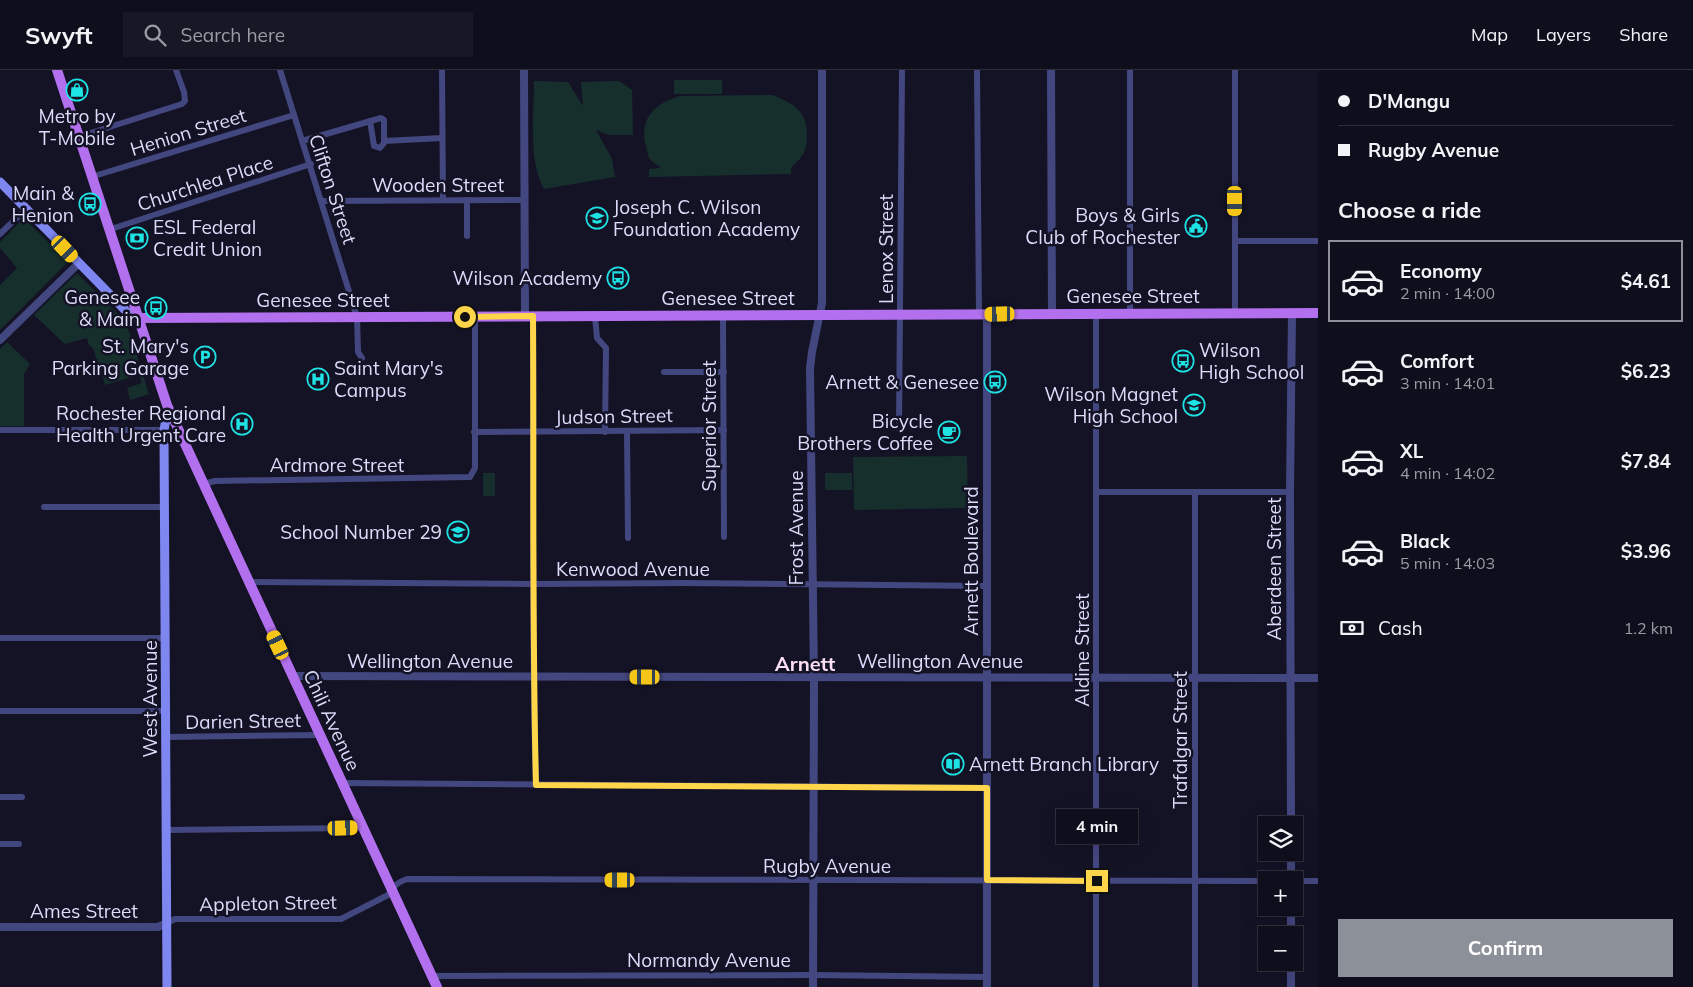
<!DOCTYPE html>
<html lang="en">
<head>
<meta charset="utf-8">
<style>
	:root { --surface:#0f0e1c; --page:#181725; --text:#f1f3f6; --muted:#9b9ca3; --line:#2f2e3b; --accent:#8c9099 }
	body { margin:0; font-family:Mulish,sans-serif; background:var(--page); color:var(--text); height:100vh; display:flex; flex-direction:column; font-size:19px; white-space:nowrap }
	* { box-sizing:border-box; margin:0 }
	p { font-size:16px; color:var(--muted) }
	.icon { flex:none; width:28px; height:28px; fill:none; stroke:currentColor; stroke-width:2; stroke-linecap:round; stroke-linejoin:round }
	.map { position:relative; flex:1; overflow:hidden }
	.drawer { display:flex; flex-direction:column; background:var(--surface); width:375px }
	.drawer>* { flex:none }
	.guide { display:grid; align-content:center; height:110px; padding:0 20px; background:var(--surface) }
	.fabs { position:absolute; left:1258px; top:746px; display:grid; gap:10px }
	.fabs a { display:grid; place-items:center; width:45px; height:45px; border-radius:0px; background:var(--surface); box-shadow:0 5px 20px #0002,0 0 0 1px var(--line); font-size:25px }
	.end { position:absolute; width:22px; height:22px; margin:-11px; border:6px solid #ffd54a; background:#111; box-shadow:0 0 0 2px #111 }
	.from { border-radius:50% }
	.bubble { position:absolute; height:35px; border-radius:0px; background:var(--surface); box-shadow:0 5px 20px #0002,0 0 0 1px var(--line); font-size:16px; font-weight:700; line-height:35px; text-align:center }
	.car { position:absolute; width:15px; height:30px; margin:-15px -8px; border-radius:6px; box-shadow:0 0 4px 1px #0007; background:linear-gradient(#f5c518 24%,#345 0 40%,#f5c518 0 76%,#345 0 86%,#f5c518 0) }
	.guide b { display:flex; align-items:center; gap:18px; height:48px; font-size:19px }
	.guide b+b { border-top:1px solid var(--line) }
	.guide i { width:12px; height:12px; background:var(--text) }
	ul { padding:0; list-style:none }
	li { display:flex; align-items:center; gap:15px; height:82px; margin:0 10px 8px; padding:0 10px; border:2px solid transparent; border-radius:0px }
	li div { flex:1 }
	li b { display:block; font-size:19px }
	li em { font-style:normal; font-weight:700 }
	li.on { border-color:var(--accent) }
	li>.icon { width:45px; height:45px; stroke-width:1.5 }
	h2 { padding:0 20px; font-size:22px; line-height:60px }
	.pay { display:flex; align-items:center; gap:12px; height:55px; padding:0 20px; font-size:19px }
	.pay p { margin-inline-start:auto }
	.action { display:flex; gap:10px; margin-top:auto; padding:10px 20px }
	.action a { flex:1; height:58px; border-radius:0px; background:var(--accent); color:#fff; font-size:20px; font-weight:700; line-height:58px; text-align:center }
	header { display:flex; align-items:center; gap:30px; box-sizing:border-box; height:70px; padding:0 25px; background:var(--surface); border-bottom:1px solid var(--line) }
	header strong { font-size:24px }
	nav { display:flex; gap:28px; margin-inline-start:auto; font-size:18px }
	.search { width:350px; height:45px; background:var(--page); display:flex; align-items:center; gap:12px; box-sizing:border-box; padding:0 18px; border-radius:0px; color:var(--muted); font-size:19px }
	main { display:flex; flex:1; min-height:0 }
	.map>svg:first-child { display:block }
	.green { fill:#162f2c }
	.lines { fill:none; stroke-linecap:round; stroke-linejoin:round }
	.minor { stroke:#43477f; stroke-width:6 }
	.tertiary { stroke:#43477f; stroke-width:8 }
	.secondary { stroke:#7e86f0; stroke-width:9 }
	.primary { stroke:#b370ee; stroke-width:10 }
	.route { stroke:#ffd54a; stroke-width:6 }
	.labels { text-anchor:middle; stroke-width:5; stroke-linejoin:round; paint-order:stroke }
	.poi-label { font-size:19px; fill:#dcdcfb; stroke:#141326; text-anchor:end }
	.street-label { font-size:19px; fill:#dcdcfb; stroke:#141326 }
	.neighbourhood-label { font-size:20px; font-weight:bold; fill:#fbdef3; stroke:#141326 }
</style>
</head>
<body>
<header>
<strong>Swyft</strong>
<div class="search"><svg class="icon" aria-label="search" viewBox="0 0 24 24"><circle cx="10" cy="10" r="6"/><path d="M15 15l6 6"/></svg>Search here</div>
<nav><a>Map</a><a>Layers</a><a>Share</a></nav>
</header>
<main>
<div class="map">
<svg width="1318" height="917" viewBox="0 0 1318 917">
	<rect width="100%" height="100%" fill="#141326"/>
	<g class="green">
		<rect x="674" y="10" width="48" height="14"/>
		<path d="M534,11L568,12L583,36L581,12L619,11L632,20L633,65H609L596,60L612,89L615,107L544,119C528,90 534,44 534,11Z"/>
		<path d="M772,25C792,33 806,39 807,63C807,69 807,76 804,82C802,88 795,93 791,98V104L649,107V99L661,98C657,95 652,92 649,88C648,85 647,80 646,76C638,49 656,32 681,26Z"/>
		<polygon points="24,148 68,192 0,260 0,215 17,198 0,178 0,172"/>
		<polygon points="77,203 124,250 126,255 127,255 149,324 130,330 127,318 142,313 139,305 105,315 93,278 89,275 87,268 65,274 34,245"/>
		<polygon points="7,272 30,294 24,304 24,356 0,356 0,279"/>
		<polygon points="967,386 968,438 854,440 853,387"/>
		<rect x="483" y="403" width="12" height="23"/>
		<rect x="825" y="403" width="27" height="17"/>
	</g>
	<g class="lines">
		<g class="minor">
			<polyline points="280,0 357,247 358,282 362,288"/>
			<polyline points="442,0 443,130"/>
			<polyline points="977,0 979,244"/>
			<polyline points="1130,0 1130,244"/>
			<polyline points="1235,0 1235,243"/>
			<polyline points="370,51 374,76 380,78 384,73 384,71"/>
			<polyline points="78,67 182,34 185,31 184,22 176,0"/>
			<polyline points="302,71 381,48 384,50 384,71 442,68"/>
			<polyline points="91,107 294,45"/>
			<polyline points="467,130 467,166"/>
			<polyline points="322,131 525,130"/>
			<polyline points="108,160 311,94"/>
			<polyline points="0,164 26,139"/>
			<polyline points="1235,171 1318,171"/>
			<polyline points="1096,244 1096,917"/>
			<path d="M533,246C534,402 531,559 536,715"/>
			<polyline points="595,246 597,268 606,278 605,362"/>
			<polyline points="723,246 724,467"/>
			<polyline points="664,302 724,302"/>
			<polyline points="899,359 902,0"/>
			<polyline points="0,360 164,360"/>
			<polyline points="474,362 724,360"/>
			<polyline points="627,362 628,468"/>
			<polyline points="203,414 215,411 470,407 475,398 475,247"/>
			<polyline points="1096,422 1290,422"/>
			<polyline points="1195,423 1195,917"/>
			<polyline points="44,437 165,437"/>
			<polyline points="249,512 534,514 685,513 987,516"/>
			<polyline points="0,568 166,568"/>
			<polyline points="0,641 166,641"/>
			<polyline points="167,667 320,665"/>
			<polyline points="342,713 987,718"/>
			<polyline points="0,727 22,727"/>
			<polyline points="167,760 363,758"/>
			<polyline points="0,774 19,774"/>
			<polyline points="1294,811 1318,811"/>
			<path d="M167,853L175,849H341L388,825C393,816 398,812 407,809L1266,811"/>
			<polyline points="431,906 813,905 987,907"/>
		</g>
		<g class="tertiary">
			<polyline points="524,0 525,246"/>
			<polyline points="1051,0 1052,244"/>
			<polyline points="0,270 79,193"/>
			<polyline points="292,606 1318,608"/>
			<polyline points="1291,755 1290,422 1292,243"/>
			<polyline points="1291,782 1291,810"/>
			<polyline points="0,857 158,857 167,853"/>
			<polyline points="1291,865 1291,838"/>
			<polyline points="813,917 814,607 810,298 812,282 822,233 822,0"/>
			<polyline points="987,917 987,244"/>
			<polyline points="1291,917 1291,892"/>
		</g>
		<g class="secondary">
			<polyline points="0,112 129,244 138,248"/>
			<polyline points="167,917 164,360 166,349 170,343"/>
		</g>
		<g class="primary">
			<polyline points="57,0 167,335 437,917"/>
			<polyline points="138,248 1318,243"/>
		</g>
	</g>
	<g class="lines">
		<path class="route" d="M465,247L533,246C534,403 532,559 536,715L987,718V810L1097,811"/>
	</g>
	<defs>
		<g id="shop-ring" transform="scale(1.125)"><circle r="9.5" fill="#141326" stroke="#1ee3e4" stroke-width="1.5"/><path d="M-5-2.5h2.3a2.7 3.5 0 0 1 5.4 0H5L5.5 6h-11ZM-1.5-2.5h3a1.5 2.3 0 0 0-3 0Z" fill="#1ee3e4"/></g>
		<g id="bus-ring" transform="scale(1.125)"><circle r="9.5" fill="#141326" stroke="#1ee3e4" stroke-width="1.5"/><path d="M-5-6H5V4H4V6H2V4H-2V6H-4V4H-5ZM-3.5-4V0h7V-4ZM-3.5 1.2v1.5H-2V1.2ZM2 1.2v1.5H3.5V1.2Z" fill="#1ee3e4"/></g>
		<g id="school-ring" transform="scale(1.125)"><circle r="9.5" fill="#141326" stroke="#1ee3e4" stroke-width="1.5"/><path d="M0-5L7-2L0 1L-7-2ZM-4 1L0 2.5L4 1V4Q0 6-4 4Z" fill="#1ee3e4"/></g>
		<g id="civic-ring" transform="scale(1.125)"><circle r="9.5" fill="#141326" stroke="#1ee3e4" stroke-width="1.5"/><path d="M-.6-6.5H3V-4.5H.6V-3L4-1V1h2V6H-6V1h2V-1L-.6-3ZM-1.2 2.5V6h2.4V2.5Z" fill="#1ee3e4"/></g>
		<g id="bank-ring" transform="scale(1.125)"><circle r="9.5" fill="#141326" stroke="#1ee3e4" stroke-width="1.5"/><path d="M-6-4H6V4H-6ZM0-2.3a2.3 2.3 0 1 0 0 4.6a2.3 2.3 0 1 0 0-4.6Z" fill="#1ee3e4"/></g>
		<g id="parking-ring" transform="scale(1.125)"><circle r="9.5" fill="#141326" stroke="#1ee3e4" stroke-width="1.5"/><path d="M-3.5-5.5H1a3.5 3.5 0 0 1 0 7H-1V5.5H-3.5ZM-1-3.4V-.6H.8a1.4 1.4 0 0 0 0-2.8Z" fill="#1ee3e4"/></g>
		<g id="hospital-ring" transform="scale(1.125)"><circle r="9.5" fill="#141326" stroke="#1ee3e4" stroke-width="1.5"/><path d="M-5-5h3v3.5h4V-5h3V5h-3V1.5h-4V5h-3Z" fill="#1ee3e4"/></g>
		<g id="cafe-ring" transform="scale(1.125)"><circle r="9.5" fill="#141326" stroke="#1ee3e4" stroke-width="1.5"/><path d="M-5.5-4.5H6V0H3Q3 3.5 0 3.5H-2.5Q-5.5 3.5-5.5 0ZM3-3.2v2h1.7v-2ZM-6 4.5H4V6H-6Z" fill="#1ee3e4"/></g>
		<g id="library-ring" transform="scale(1.125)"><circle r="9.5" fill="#141326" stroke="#1ee3e4" stroke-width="1.5"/><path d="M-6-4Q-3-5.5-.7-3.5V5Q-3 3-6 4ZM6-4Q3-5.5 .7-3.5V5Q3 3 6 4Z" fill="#1ee3e4"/></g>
	</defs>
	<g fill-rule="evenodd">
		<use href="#shop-ring" x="77" y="20"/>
		<use href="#bus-ring" x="90" y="134"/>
		<use href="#school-ring" x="597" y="148"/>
		<use href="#civic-ring" x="1196" y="156"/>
		<use href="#bank-ring" x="137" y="168"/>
		<use href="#bus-ring" x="618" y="208"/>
		<use href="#bus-ring" x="156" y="238"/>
		<use href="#parking-ring" x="205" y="287"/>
		<use href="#bus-ring" x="1183" y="291"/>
		<use href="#hospital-ring" x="318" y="309"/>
		<use href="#bus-ring" x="995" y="312"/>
		<use href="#school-ring" x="1194" y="335"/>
		<use href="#hospital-ring" x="242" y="354"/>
		<use href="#cafe-ring" x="949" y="362"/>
		<use href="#school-ring" x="458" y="462"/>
		<use href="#library-ring" x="953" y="694"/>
	</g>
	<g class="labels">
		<g class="poi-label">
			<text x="77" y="53" text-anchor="middle">Metro by<tspan x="77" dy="22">T-Mobile</tspan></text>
			<text x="74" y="130">Main &amp;<tspan x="74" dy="22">Henion</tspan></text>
			<text x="613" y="144" text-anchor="start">Joseph C. Wilson<tspan x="613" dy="22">Foundation Academy</tspan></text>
			<text x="1180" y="152">Boys &amp; Girls<tspan x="1180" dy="22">Club of Rochester</tspan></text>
			<text x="153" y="164" text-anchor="start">ESL Federal<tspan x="153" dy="22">Credit Union</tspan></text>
			<text x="602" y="215">Wilson Academy</text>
			<text x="140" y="234">Genesee<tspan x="140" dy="22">&amp; Main</tspan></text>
			<text x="189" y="283">St. Mary's<tspan x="189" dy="22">Parking Garage</tspan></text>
			<text x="1199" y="287" text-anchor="start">Wilson<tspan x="1199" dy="22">High School</tspan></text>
			<text x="334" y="305" text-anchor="start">Saint Mary's<tspan x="334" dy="22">Campus</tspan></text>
			<text x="979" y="319">Arnett &amp; Genesee</text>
			<text x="1178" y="331">Wilson Magnet<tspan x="1178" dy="22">High School</tspan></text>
			<text x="226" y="350">Rochester Regional<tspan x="226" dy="22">Health Urgent Care</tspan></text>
			<text x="933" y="358">Bicycle<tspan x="933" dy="22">Brothers Coffee</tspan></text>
			<text x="442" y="469">School Number 29</text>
			<text x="969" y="701" text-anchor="start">Arnett Branch Library</text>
		</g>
		<g class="street-label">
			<text transform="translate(188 62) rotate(-17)" y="7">Henion Street</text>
			<text transform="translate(205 113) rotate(-18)" y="7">Churchlea Place</text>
			<text x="438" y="122">Wooden Street</text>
			<text transform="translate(333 119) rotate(72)" y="7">Clifton Street</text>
			<text transform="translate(886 179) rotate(-90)" y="7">Lenox Street</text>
			<text x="1133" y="233">Genesee Street</text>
			<text x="728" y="235">Genesee Street</text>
			<text x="323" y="237">Genesee Street</text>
			<text transform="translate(614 346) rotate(-1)" y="7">Judson Street</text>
			<text transform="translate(709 356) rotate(-90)" y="7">Superior Street</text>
			<text x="337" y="402">Ardmore Street</text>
			<text transform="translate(796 458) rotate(-90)" y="7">Frost Avenue</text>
			<text transform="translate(971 491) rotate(-90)" y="7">Arnett Boulevard</text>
			<text x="633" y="506">Kenwood Avenue</text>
			<text transform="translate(1274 499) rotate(-90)" y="7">Aberdeen Street</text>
			<text transform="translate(1082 580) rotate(-90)" y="7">Aldine Street</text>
			<text x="430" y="598">Wellington Avenue</text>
			<text x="940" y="598">Wellington Avenue</text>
			<text transform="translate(150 629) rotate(-90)" y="7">West Avenue</text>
			<text transform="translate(332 650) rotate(65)" y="7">Chili Avenue</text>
			<text transform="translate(243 651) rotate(-1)" y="7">Darien Street</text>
			<text transform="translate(1180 670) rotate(-90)" y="7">Trafalgar Street</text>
			<text x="827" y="803">Rugby Avenue</text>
			<text transform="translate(268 833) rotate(-1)" y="7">Appleton Street</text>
			<text x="84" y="848">Ames Street</text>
			<text x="709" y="897">Normandy Avenue</text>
		</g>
		<g class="neighbourhood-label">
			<text x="805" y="601">Arnett</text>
		</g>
	</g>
</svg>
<div class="fabs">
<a><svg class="icon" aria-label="layers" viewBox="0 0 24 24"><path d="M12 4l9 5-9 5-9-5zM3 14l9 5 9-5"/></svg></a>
<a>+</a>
<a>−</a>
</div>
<i class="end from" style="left:465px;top:247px"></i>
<i class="end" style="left:1097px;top:811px"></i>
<div class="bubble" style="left:1056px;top:739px;width:82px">4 min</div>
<i class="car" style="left:1235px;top:131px;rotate:180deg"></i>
<i class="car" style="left:65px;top:179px;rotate:136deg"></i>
<i class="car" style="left:1000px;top:244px;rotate:269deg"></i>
<i class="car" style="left:278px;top:575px;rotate:335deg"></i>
<i class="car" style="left:645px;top:607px;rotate:270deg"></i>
<i class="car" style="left:343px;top:758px;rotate:89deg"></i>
<i class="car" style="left:620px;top:810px;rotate:270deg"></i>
</div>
<section class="drawer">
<div class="guide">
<b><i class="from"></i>D'Mangu</b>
<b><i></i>Rugby Avenue</b>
</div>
<h2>Choose a ride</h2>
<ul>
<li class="on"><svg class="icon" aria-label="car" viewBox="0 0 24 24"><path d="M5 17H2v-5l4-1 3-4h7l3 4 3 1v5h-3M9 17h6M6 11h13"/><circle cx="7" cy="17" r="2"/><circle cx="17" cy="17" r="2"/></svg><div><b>Economy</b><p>2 min · 14:00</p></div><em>$4.61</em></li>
<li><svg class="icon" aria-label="car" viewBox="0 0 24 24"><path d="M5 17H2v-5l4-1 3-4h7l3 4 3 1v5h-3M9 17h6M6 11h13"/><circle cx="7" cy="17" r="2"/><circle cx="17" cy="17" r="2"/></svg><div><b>Comfort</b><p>3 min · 14:01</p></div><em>$6.23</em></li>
<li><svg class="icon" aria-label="car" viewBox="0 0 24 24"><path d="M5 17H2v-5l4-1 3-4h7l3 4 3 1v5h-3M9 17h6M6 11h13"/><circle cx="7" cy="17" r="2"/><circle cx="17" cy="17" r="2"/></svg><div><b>XL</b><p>4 min · 14:02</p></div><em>$7.84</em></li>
<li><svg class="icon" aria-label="car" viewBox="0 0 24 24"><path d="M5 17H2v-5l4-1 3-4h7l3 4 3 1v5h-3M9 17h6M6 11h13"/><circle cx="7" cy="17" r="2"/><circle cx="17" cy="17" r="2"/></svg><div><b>Black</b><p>5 min · 14:03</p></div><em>$3.96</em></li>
</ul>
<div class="pay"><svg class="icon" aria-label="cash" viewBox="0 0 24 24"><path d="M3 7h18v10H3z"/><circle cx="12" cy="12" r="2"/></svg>Cash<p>1.2 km</p></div>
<div class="action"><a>Confirm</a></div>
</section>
</main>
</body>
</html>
